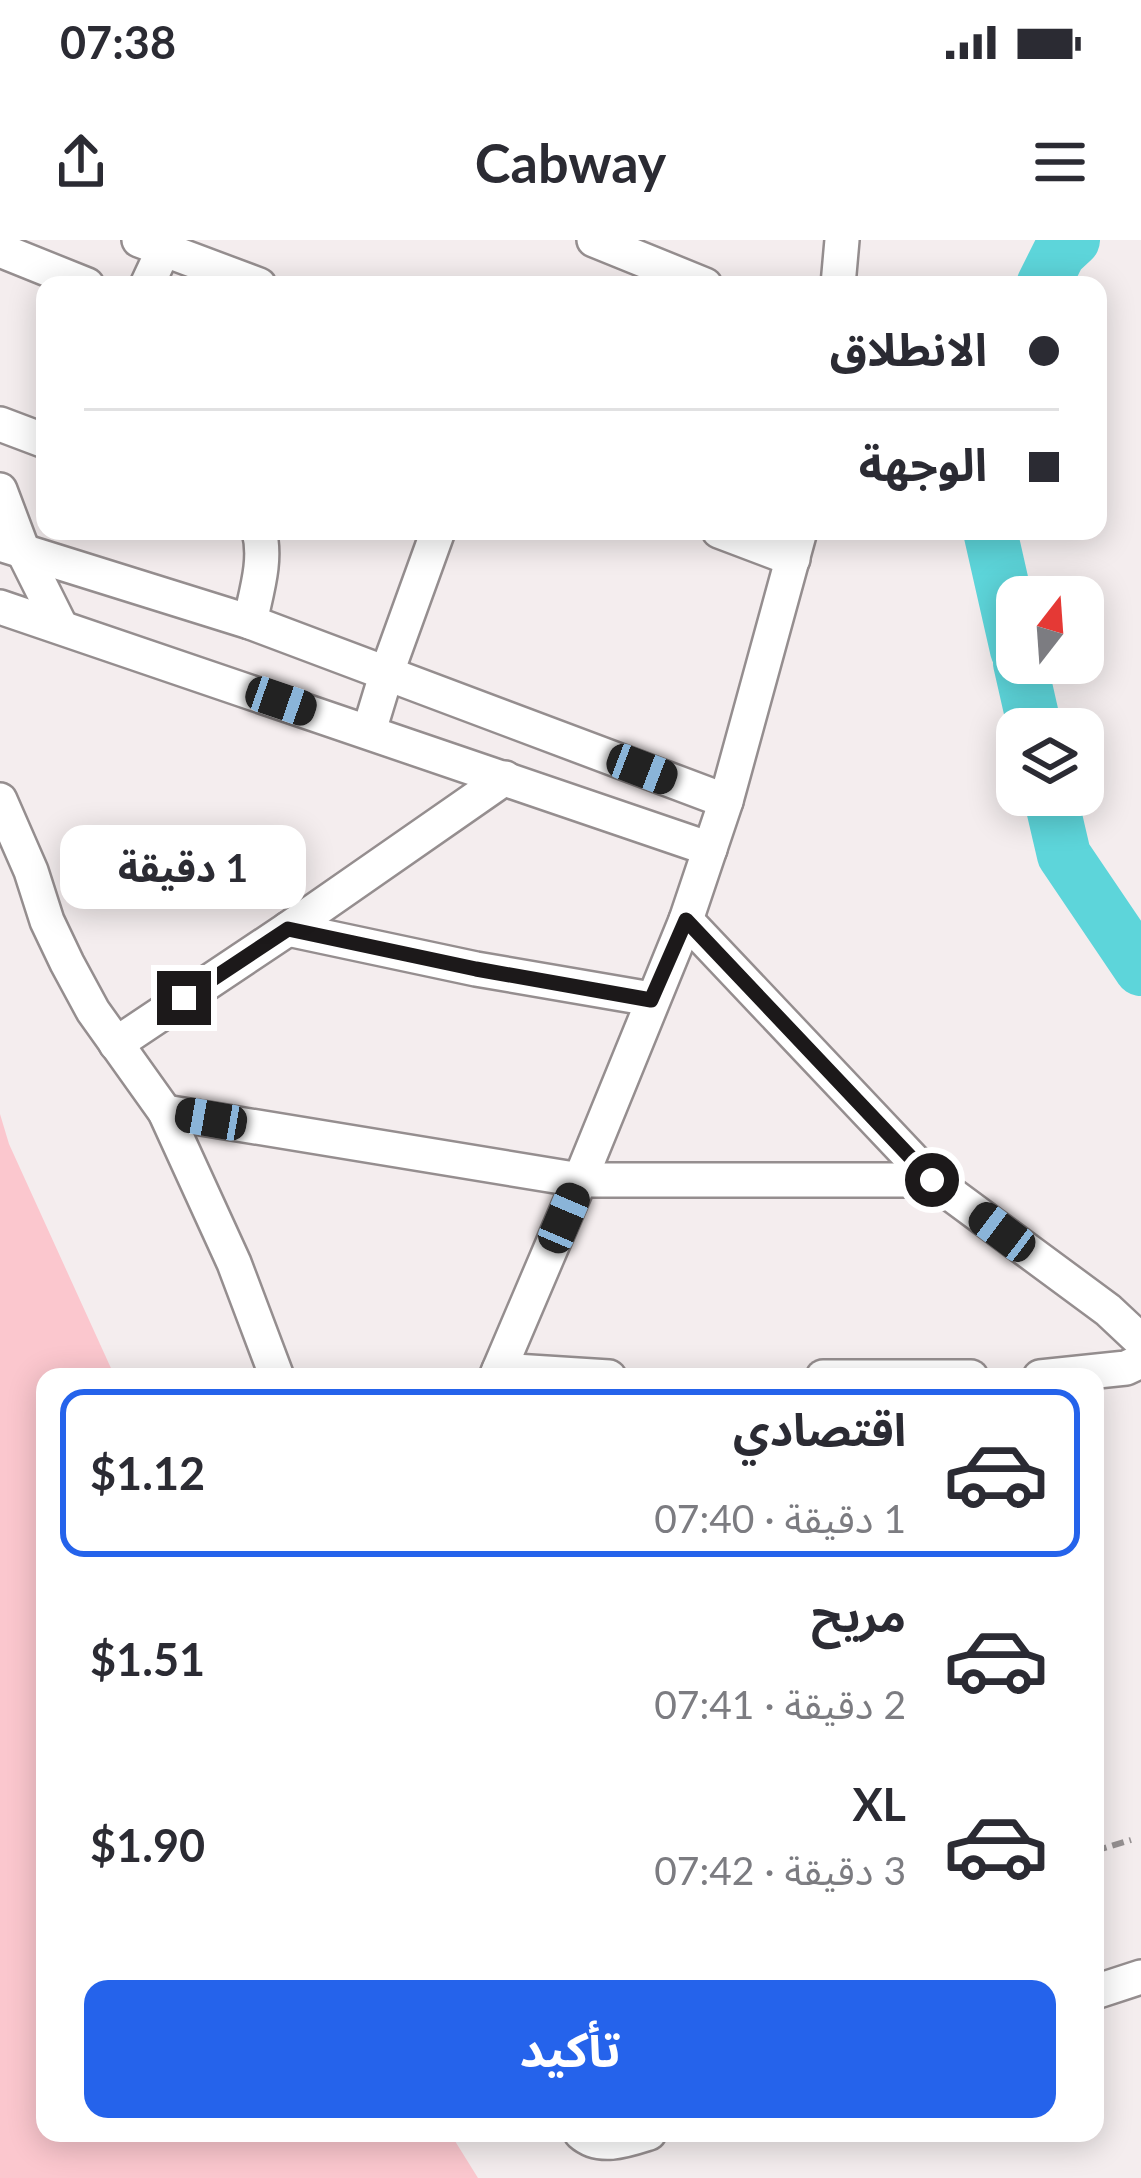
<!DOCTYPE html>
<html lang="ar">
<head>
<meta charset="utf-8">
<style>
	:root { --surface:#fff; --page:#f7f7f7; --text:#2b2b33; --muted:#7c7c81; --line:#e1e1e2; --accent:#2563eb }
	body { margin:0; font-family:Lato,"Noto Sans Arabic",sans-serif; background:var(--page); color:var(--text); direction:rtl; height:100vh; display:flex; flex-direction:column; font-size:45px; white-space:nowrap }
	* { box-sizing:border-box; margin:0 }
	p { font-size:39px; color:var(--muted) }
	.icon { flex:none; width:66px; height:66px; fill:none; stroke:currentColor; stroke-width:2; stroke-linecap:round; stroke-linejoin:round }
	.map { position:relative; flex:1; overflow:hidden; direction:ltr }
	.details { position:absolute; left:36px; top:1128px; width:1068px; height:774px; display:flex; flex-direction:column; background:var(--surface); border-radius:24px; box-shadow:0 6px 30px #0003; direction:rtl }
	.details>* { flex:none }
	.hud { position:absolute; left:36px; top:36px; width:1071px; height:264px; border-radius:24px; box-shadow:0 6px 30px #0003; direction:rtl; display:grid; align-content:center; height:264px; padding:0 48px; background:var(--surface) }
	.needle { width:78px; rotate:17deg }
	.buttons { position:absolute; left:996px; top:336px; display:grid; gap:24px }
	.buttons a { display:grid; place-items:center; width:108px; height:108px; border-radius:24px; background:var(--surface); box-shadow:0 6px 30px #0003; font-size:60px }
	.end { position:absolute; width:54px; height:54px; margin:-27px; border:15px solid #1c191a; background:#fff; box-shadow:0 0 0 6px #fff }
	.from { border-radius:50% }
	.bubble { position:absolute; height:84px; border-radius:24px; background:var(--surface); box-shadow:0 6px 30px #0003; font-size:39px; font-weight:700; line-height:84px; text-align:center; direction:rtl }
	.car { position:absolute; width:36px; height:72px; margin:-36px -18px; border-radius:15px; box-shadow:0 0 9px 3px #0007; background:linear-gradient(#222 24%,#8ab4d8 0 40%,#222 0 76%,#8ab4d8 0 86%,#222 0) }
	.hud b { display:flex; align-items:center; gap:42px; height:114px; font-size:45px }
	.hud b+b { border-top:3px solid var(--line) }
	.hud i { width:30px; height:30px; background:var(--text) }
	ul { padding:21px 0 0; list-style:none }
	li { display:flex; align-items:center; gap:36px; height:168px; margin:0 24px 18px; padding:0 24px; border:6px solid transparent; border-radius:24px }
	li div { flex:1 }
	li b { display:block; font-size:45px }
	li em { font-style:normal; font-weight:700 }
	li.selected { border-color:var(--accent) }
	li>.icon { width:108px; height:108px; stroke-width:1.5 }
	.button { display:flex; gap:24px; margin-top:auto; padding:24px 48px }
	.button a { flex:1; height:138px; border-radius:24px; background:var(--accent); color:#fff; font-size:48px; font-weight:700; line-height:138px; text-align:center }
	.status { display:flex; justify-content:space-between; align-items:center; height:84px; padding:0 60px; background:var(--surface); direction:ltr }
	.status svg { height:33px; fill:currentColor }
	header { display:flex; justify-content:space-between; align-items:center; height:156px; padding:0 48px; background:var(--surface); font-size:54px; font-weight:700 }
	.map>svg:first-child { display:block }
	.green { fill:#fbc7ce }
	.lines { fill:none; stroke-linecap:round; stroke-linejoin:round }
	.river { stroke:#5dd5da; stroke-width:54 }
	.minor-casing { stroke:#958e8f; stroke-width:38 }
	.path { stroke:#969192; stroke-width:6; stroke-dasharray:12 6; stroke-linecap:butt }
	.minor { stroke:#fff; stroke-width:33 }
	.route { stroke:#1c191a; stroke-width:15 }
</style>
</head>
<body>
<div class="status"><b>07:38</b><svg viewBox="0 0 49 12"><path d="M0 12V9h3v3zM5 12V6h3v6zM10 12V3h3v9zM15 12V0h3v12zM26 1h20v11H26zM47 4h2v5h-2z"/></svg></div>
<header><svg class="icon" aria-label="menu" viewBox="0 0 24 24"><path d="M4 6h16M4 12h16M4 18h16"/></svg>Cabway<svg class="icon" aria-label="share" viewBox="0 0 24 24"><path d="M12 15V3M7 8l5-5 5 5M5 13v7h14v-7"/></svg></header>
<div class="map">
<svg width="1141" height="1938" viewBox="0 0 1141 1938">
	<rect width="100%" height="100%" fill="#f4edee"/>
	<polygon class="green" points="0,874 9,904 115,1137 45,1137 45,1893 450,1893 478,1938 0,1938"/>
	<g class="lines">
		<g class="river">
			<polyline points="1043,45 1059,13 1073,0"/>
			<polyline points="990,291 1017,410"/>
			<polyline points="1020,423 1035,489"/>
			<polyline points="1050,555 1064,615 1141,729"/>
		</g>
		<g class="minor-casing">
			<g id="minor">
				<polyline points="139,0 259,45"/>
				<polyline points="594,0 705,45"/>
				<polyline points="0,10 87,45"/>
				<polyline points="147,45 168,0"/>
				<polyline points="838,45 842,0"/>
				<polyline points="0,184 45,201"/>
				<polyline points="0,250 23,311 60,385"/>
				<polyline points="719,291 793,319"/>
				<polyline points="0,304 250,382 726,561"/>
				<polyline points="0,367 710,609"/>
				<path d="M250,382C256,353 267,320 259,291"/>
				<polyline points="369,491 387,432 438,291"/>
				<polyline points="0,560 31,631 47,681 67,723 93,771 165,872 234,1023 277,1137"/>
				<polyline points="686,680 932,940 1108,1070 1141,1101"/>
				<polyline points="288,689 476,729 651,759"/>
				<polyline points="116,804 288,689 505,538"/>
				<polyline points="165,872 580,940 932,940"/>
				<polyline points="499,1130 609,1137"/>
				<polyline points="496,1137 580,940 686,680 726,561 800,291"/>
				<polyline points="823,1137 971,1137"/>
				<polyline points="1040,1137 1126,1128 1141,1121"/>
				<polyline points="1095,1752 1141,1737"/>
				<path d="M581,1893C600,1910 627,1900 649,1893"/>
			</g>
		</g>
		<polyline class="path" points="1095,1611 1131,1600"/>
		<use href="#minor" class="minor"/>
	</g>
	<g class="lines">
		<polyline class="route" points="184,758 288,689 476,729 651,760 686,680 932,940"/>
	</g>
</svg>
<div class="buttons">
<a><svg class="needle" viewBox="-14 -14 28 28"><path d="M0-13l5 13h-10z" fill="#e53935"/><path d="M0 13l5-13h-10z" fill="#7c7c81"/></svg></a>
<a><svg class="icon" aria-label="layers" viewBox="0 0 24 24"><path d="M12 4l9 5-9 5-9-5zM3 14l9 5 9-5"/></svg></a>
</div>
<i class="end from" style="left:932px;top:940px"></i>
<i class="end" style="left:184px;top:758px"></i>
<div class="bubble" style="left:60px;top:585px;width:246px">1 دقيقة</div>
<i class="car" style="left:281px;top:461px;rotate:109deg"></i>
<i class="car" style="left:642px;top:529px;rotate:111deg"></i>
<i class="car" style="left:211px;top:879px;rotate:280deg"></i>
<i class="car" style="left:564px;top:978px;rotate:23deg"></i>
<i class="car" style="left:1002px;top:992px;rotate:307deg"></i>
<div class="hud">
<b><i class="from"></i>الانطلاق</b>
<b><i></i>الوجهة</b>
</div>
<section class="details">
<ul>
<li class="selected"><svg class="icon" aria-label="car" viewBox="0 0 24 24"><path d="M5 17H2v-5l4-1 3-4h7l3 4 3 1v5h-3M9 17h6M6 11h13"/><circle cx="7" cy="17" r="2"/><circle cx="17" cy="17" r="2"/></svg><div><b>اقتصادي</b><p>1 دقيقة · 07:40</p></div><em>$1.12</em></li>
<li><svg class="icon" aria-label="car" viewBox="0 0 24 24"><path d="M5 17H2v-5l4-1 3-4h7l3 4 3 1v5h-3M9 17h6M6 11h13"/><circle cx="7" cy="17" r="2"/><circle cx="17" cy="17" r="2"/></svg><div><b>مريح</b><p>2 دقيقة · 07:41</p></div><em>$1.51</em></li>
<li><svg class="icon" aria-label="car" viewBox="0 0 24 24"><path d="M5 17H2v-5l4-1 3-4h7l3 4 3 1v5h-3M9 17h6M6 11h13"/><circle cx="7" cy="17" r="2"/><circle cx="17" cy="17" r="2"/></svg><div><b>XL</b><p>3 دقيقة · 07:42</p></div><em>$1.90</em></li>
</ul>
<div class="button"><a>تأكيد</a></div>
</section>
</div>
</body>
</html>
